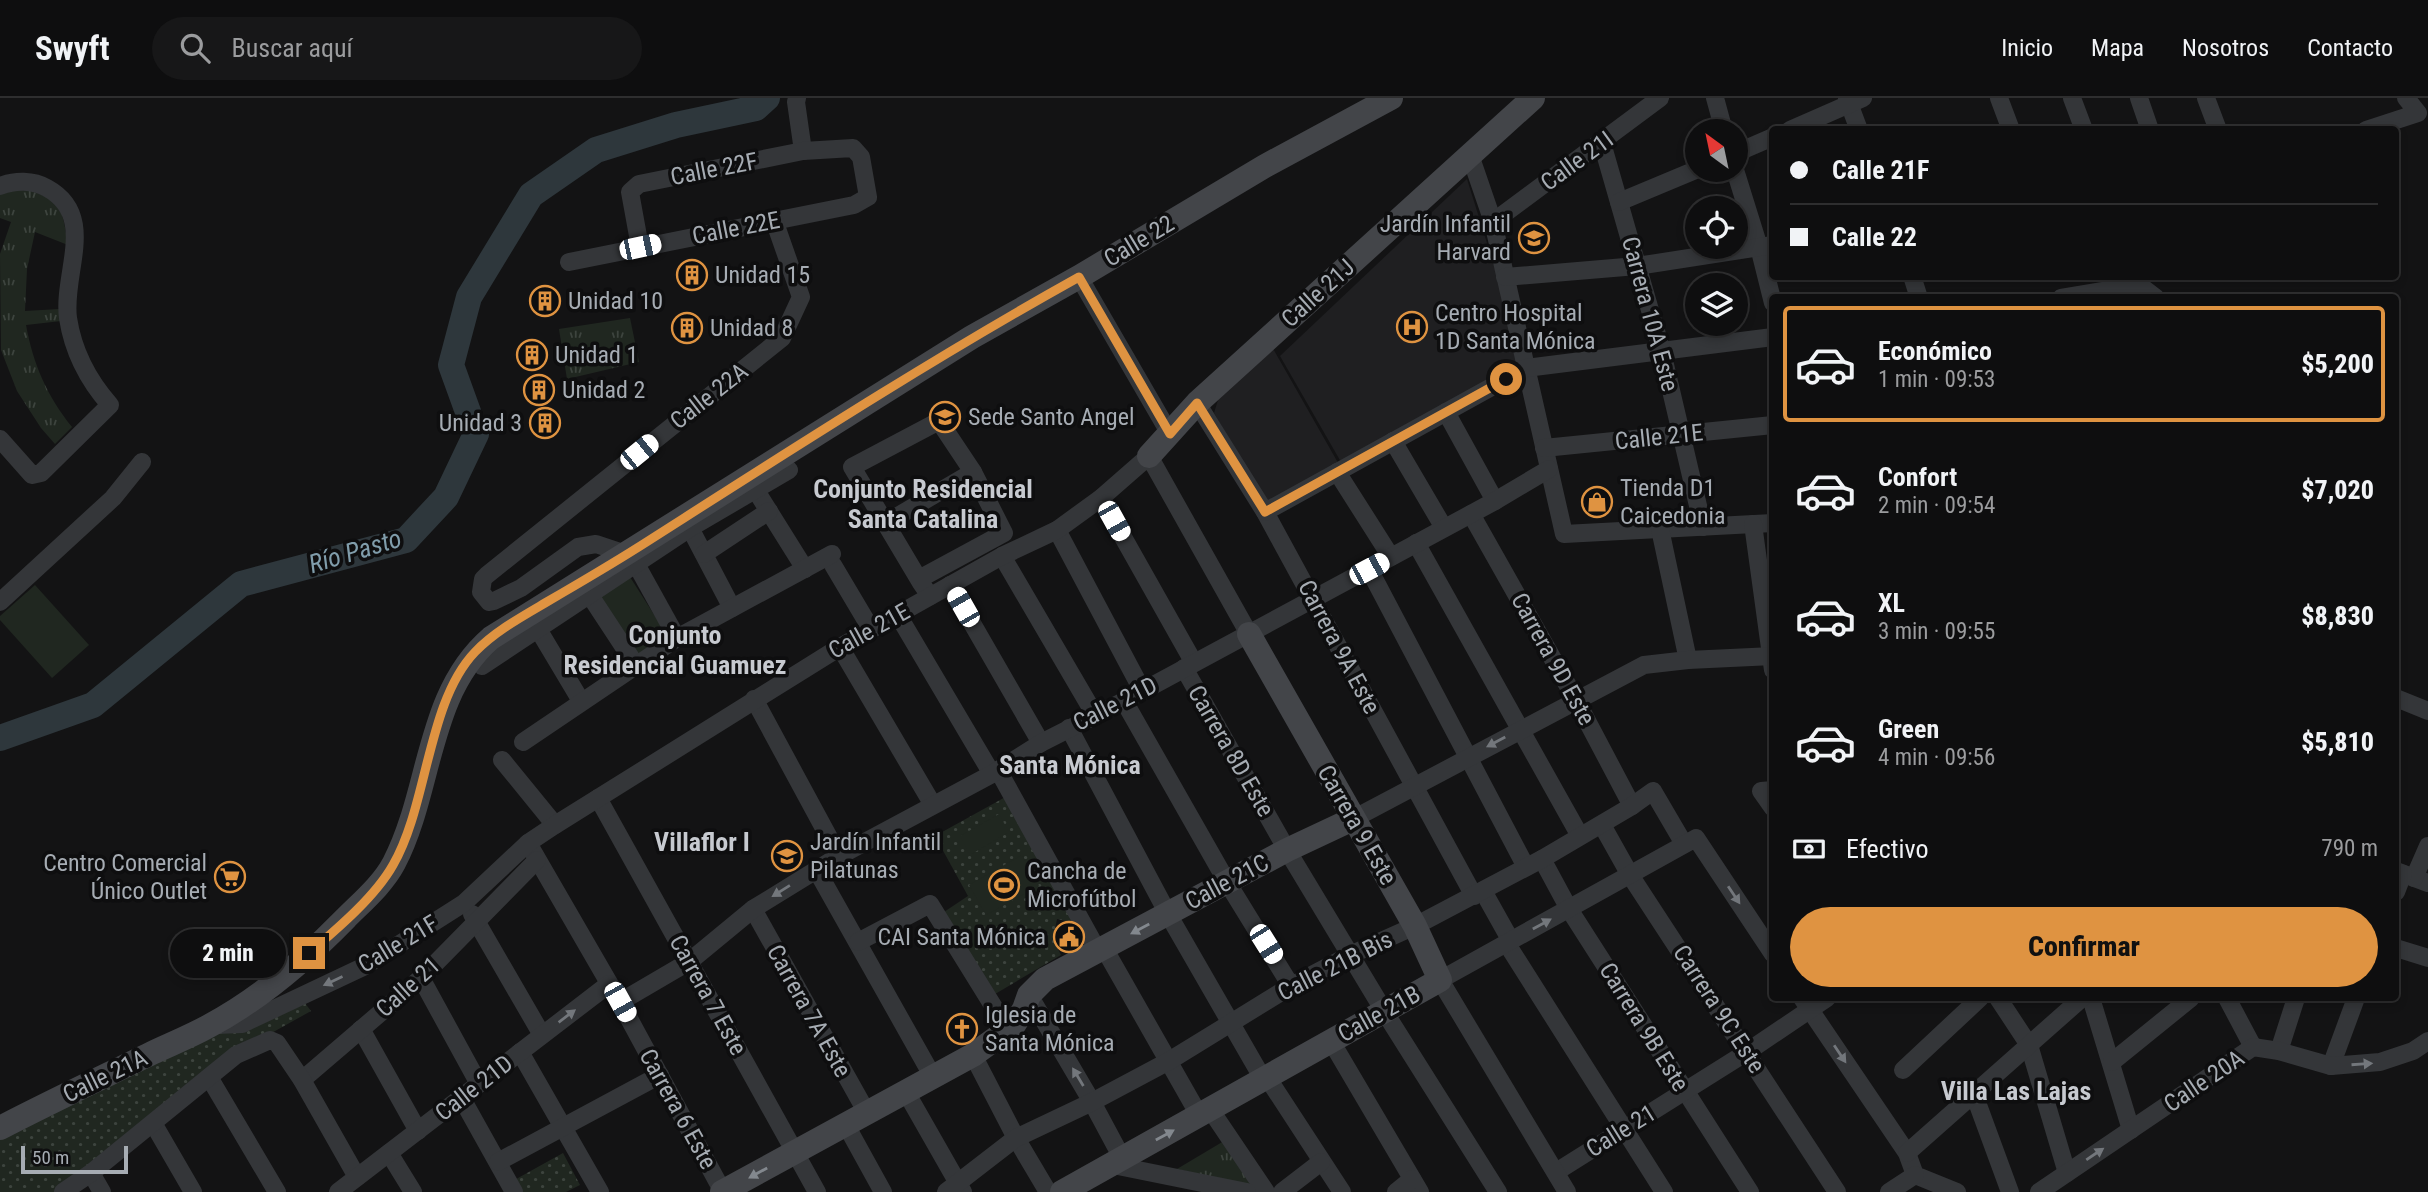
<!DOCTYPE html>
<html lang="es">
<head>
<meta charset="utf-8">
<style>
	:root { --surface:#0e0e0f; --page:#171718; --text:#f1f3f6; --muted:#9b9c9e; --line:#2e2e2f; --accent:#df9341 }
	body { margin:0; font-family:"Roboto Condensed",sans-serif; background:var(--page); color:var(--text); height:100vh; display:flex; flex-direction:column; font-size:26px; white-space:nowrap }
	* { box-sizing:border-box; margin:0 }
	p { font-size:23px; color:var(--muted) }
	.icon { flex:none; width:38px; height:38px; fill:none; stroke:currentColor; stroke-width:2; stroke-linecap:round; stroke-linejoin:round }
	.map { position:relative; flex:1; overflow:hidden }
	.drawer { position:absolute; left:1769px; top:196px; width:630px; height:707px; display:flex; flex-direction:column; background:var(--surface); border-radius:7px; box-shadow:0 4px 10px #0003,0 0 0 2px var(--line) }
	.drawer>* { flex:none }
	.hud { position:absolute; left:1769px; top:28px; width:630px; height:154px; border-radius:7px; box-shadow:0 4px 10px #0003,0 0 0 2px var(--line); display:grid; align-content:center; height:154px; padding:0 21px; background:var(--surface) }
	.needle { width:46px; rotate:327deg }
	.fabs { position:absolute; left:1685px; top:21px; display:grid; gap:14px }
	.fabs a { display:grid; place-items:center; width:63px; height:63px; border-radius:50%; background:var(--surface); box-shadow:0 4px 10px #0003,0 0 0 2px var(--line); font-size:35px }
	.scale { position:absolute; left:21px; bottom:18px; width:107px; box-sizing:border-box; padding-left:7px; border:4px solid #a6acb3; border-top:0; font-size:19px; line-height:24px; white-space:nowrap; color:#a6acb3; -webkit-text-stroke:5px #0e0e0f; paint-order:stroke }
	.end { position:absolute; width:32px; height:32px; margin:-16px; border:9px solid #df9341; background:#111; box-shadow:0 0 0 4px #111 }
	.from { border-radius:50% }
	.bubble { position:absolute; height:49px; border-radius:24px; background:var(--surface); box-shadow:0 4px 10px #0003,0 0 0 2px var(--line); font-size:23px; font-weight:800; line-height:49px; text-align:center }
	.car { position:absolute; width:21px; height:42px; margin:-21px -10px; border-radius:9px; box-shadow:0 0 5px 2px #0007; background:linear-gradient(#fff 24%,#345 0 40%,#fff 0 76%,#345 0 86%,#fff 0) }
	.hud b { display:flex; align-items:center; gap:24px; height:66px; font-size:26px }
	.hud b+b { border-top:2px solid var(--line) }
	.hud i { width:18px; height:18px; background:var(--text) }
	ul { padding:12px 0 0; list-style:none }
	li { display:flex; align-items:center; gap:21px; height:116px; margin:0 14px 10px; padding:0 7px; border:4px solid transparent; border-radius:7px }
	li div { flex:1 }
	li b { display:block; font-size:26px }
	li em { font-style:normal; font-weight:800 }
	li.current { border-color:var(--accent) }
	li>.icon { width:63px; height:63px; stroke-width:1.5 }
	.pay { display:flex; align-items:center; gap:18px; height:77px; padding:0 21px; font-size:26px }
	.pay p { margin-inline-start:auto }
	.cta { display:flex; gap:14px; margin-top:auto; padding:14px 21px }
	.cta a { flex:1; height:80px; border-radius:42px; background:var(--accent); color:#111; font-size:28px; font-weight:800; line-height:80px; text-align:center }
	header { display:flex; align-items:center; gap:42px; box-sizing:border-box; height:98px; padding:0 35px; background:var(--surface); border-bottom:2px solid var(--line) }
	header strong { font-size:33px }
	nav { display:flex; gap:38px; margin-inline-start:auto; font-size:24px }
	.search { width:490px; height:63px; background:var(--page); display:flex; align-items:center; gap:18px; box-sizing:border-box; padding:0 24px; border-radius:38px; color:var(--muted); font-size:26px }
	.map>svg:first-child { display:block }
	.built { fill:#1f1f21 }
	.grass { fill:url(#grass-tufts) }
	.park { fill:url(#park-dots) }
	.pitch { fill:#202720 }
	.lines { fill:none; stroke-linecap:round; stroke-linejoin:round }
	.river { stroke:#2e373c; stroke-width:26 }
	.street { stroke:#343639; stroke-width:18 }
	.secondary { stroke:#434549; stroke-width:24 }
	.oneway { fill:#73777c }
	.oneway2 { fill:#83888e }
	.route { stroke:#df9341; stroke-width:9 }
	.labels { text-anchor:middle; stroke-width:7; stroke-linejoin:round; paint-order:stroke }
	.street-label { font-size:24px; fill:#a6acb3; stroke:#0e0e0f }
	.poi-label { font-size:24px; fill:#a6acb3; stroke:#0e0e0f; text-anchor:start }
	.neighbourhood-label { font-size:26px; font-weight:bold; fill:#c7cad0; stroke:#0e0e0f }
	.water-label { font-size:26px; font-style:italic; fill:#809dab; stroke:#0e0e0f }
</style>
</head>
<body>
<header>
<strong>Swyft</strong>
<div class="search"><svg class="icon" aria-label="search" viewBox="0 0 24 24"><circle cx="10" cy="10" r="6"/><path d="M15 15l6 6"/></svg>Buscar aquí</div>
<nav><a>Inicio</a><a>Mapa</a><a>Nosotros</a><a>Contacto</a></nav>
</header>
<div class="map">
<svg width="2428" height="1094" viewBox="0 0 2428 1094">
	<defs>
		<pattern id="grass-tufts" width="24" height="20" patternUnits="userSpaceOnUse" patternTransform="scale(1.75)"><rect width="24" height="20" fill="#202720"/><path d="M3 7l-1-3M5 7V3M7 7l1-3M15 17l-1-3M17 17v-4M19 17l1-3" fill="none" stroke="#3d443e"/></pattern>
		<pattern id="park-dots" width="8" height="8" patternUnits="userSpaceOnUse" patternTransform="scale(1.75)"><rect width="8" height="8" fill="#202720"/><path d="M2 2h.1M6 6h.1" fill="none" stroke="#3d443e" stroke-width="1.8" stroke-linecap="round"/></pattern>
	</defs>
	<rect width="100%" height="100%" fill="#131314"/>
	<g class="built">
		<polygon points="1467,81 1525,267 1341,364 1280,258"/>
		<polygon points="1271,247 1341,370 1269,409 1214,315 1221,292"/>
	</g>
	<g class="grass">
		<path d="M19,89C61,102 62,106 68,147L35,134L27,171L25,213L60,211L61,223L26,227C33,266 47,298 72,329L55,346L41,330L17,293L1,252L0,156L11,124L0,120V94Z"/>
		<polygon points="630,220 639,264 567,281 559,231"/>
		<polygon points="1224,1043 1254,1088 1177,1071"/>
	</g>
	<g class="park">
		<polygon points="1009,697 1079,826 1057,821 1053,841 1061,857 990,899 941,816 968,798 935,738"/>
		<polygon points="301,900 311,913 223,962 55,1094 0,1094 0,1037 169,951"/>
		<polygon points="563,1055 580,1087 566,1094 514,1094 509,1085"/>
	</g>
	<g class="pitch">
		<polygon points="630,479 669,540 636,561 597,500"/>
		<polygon points="35,487 89,547 52,580 0,522 0,518"/>
		<polygon points="999,716 1009,734 970,757 960,738"/>
		<polygon points="1022,757 1039,788 986,817 969,787"/>
	</g>
	<g class="lines">
		<polyline class="river" points="0,640 93,607 241,486 406,442 446,399 476,336 451,267 469,199 531,97 596,52 676,27 756,10 767,0"/>
		<g class="street">
			<polyline points="797,0 796,4 803,53"/>
			<polyline points="1715,0 1724,33"/>
			<polyline points="1847,0 1859,32"/>
			<polyline points="1999,0 2011,32"/>
			<polyline points="2072,0 2084,32"/>
			<polyline points="2139,0 2150,32"/>
			<polyline points="2206,0 2218,32"/>
			<polyline points="1790,32 1863,0"/>
			<polyline points="2366,32 2418,15 2406,0"/>
			<polyline points="1602,45 1662,254 1703,429"/>
			<polyline points="1736,55 1773,39"/>
			<polyline points="1470,57 1493,124 1564,436 1773,425"/>
			<polyline points="1735,72 1759,149 1773,205"/>
			<path d="M0,88C15,82 33,82 47,90C98,118 62,175 68,220C73,253 88,282 110,307L41,375L32,377L0,341"/>
			<polyline points="1619,104 1698,71"/>
			<polyline points="1493,124 1660,0"/>
			<polyline points="569,164 854,107 868,99 861,59 853,50 803,53 639,86 630,94 640,149"/>
			<polyline points="1912,178 1919,200"/>
			<polyline points="1079,179 1170,336"/>
			<polyline points="1505,179 1637,168 1773,147"/>
			<polyline points="2061,200 2133,188 2143,190 2156,200"/>
			<polyline points="1197,305 1265,414 1474,798"/>
			<polyline points="1446,314 1495,403"/>
			<polyline points="1393,343 1444,430"/>
			<polyline points="1544,350 1773,327"/>
			<polyline points="1337,374 1391,459"/>
			<polyline points="755,391 805,471"/>
			<polyline points="1101,400 1194,565"/>
			<polyline points="1265,414 1526,270 1773,239"/>
			<polyline points="1471,416 1576,602 1632,708"/>
			<polyline points="886,425 973,374"/>
			<polyline points="1753,426 1773,572"/>
			<polyline points="690,430 732,510"/>
			<polyline points="1660,431 1688,562"/>
			<polyline points="1057,432 1142,592"/>
			<polyline points="1416,445 1580,738"/>
			<polyline points="626,456 596,446 578,449 521,490 494,503 489,504 481,494 483,481 487,477 782,240 801,199 774,122"/>
			<polyline points="704,456 769,413"/>
			<polyline points="1002,458 1095,617"/>
			<polyline points="636,466 677,540"/>
			<polyline points="833,467 871,531"/>
			<polyline points="1369,471 1526,769"/>
			<polyline points="919,481 1004,435 973,374 939,323 852,369 921,485 930,498"/>
			<polyline points="950,487 1041,645"/>
			<polyline points="589,496 635,566"/>
			<polyline points="0,504 113,400 142,364"/>
			<polyline points="898,517 992,676"/>
			<polyline points="538,531 581,603"/>
			<polyline points="840,549 933,707"/>
			<polyline points="482,568 690,430 789,372"/>
			<polyline points="1184,570 1287,752 1384,913 1498,1094"/>
			<polyline points="2396,600 2428,613"/>
			<polyline points="754,601 839,758"/>
			<polyline points="1124,603 1227,784 1291,888"/>
			<polyline points="1069,630 1168,816 1263,981"/>
			<polyline points="523,644 677,540 832,456"/>
			<polyline points="502,662 555,727"/>
			<polyline points="998,672 1098,853"/>
			<polyline points="1773,692 1761,693 1773,710"/>
			<polyline points="598,700 817,1094"/>
			<polyline points="1353,721 1644,567 1688,562 1773,558"/>
			<polyline points="1602,727 1630,777 1837,1094"/>
			<polyline points="528,745 620,904 723,1094"/>
			<polyline points="1542,761 1569,811 1750,1094"/>
			<polyline points="816,771 933,979"/>
			<polyline points="2396,773 2428,785"/>
			<polyline points="2414,780 2428,748"/>
			<polyline points="1483,793 1511,843"/>
			<polyline points="2396,794 2403,776"/>
			<polyline points="753,811 867,1015"/>
			<polyline points="472,816 542,937"/>
			<polyline points="858,844 930,806 1008,932"/>
			<polyline points="1507,846 1664,1094"/>
			<polyline points="1104,850 1199,1017"/>
			<polyline points="2396,850 2428,860"/>
			<polyline points="421,880 479,986"/>
			<polyline points="1029,897 1092,1004 1122,1060"/>
			<polyline points="1802,900 1907,1055 1915,1077 1957,1094"/>
			<polyline points="1998,900 2029,947 2067,1075"/>
			<polyline points="2091,900 2131,1032"/>
			<polyline points="2227,900 2253,949"/>
			<polyline points="620,904 690,863 753,811 839,758 992,676 1041,645 1124,603 1495,403 1549,371"/>
			<polyline points="215,927 242,926 365,868 464,805 528,745 555,727 840,549 1002,458 1057,432 1101,400 1149,358 1249,536"/>
			<polyline points="361,931 418,1033"/>
			<polyline points="1331,943 1420,1094"/>
			<polyline points="2279,953 2296,900"/>
			<polyline points="520,954 600,1094"/>
			<polyline points="973,957 1016,1040 1048,1094"/>
			<polyline points="2112,964 2191,900"/>
			<polyline points="2331,968 2356,900"/>
			<polyline points="1903,972 1980,900"/>
			<polyline points="209,979 277,1094"/>
			<polyline points="1267,979 1342,1094"/>
			<polyline points="302,982 421,880 537,762"/>
			<polyline points="906,994 963,1094"/>
			<polyline points="1974,996 2010,1094"/>
			<polyline points="461,999 514,1094"/>
			<polyline points="1210,1011 1266,1094"/>
			<polyline points="153,1025 193,1094"/>
			<polyline points="846,1027 883,1094"/>
			<polyline points="389,1055 413,1094"/>
			<polyline points="1907,1055 2082,900"/>
			<polyline points="498,1064 660,977"/>
			<polyline points="1113,1067 1247,1094"/>
			<polyline points="1556,1074 1747,954 1827,900"/>
			<polyline points="91,1075 102,1094"/>
			<polyline points="63,1094 91,1075 236,957 270,942 277,945 302,982 357,1079"/>
			<polyline points="338,1094 609,886"/>
			<polyline points="946,1094 1016,1040 1092,1004 1169,963 1291,888 1350,857 1415,828 1542,761 1632,708 1653,693 1684,746"/>
			<polyline points="1282,1094 1321,1064"/>
			<polyline points="1396,1094 1412,1081"/>
			<polyline points="1567,1094 1440,882 1696,740 1773,856"/>
			<polyline points="1889,1094 1915,1077"/>
			<polyline points="2039,1094 2253,949 2279,953 2331,968 2380,964 2413,953 2428,943"/>
		</g>
		<g class="secondary">
			<polyline points="1149,358 1197,305 1533,0"/>
			<path d="M0,1030C50,1004 101,980 152,955C171,946 191,938 209,928C260,901 306,861 346,820C363,803 383,786 394,765C432,692 426,596 491,540L972,239L1079,179L1265,68L1391,0"/>
			<polyline points="722,1094 973,957 1014,927 1024,911 1029,897 1045,881 1287,752 1353,721"/>
			<polyline points="1062,1094 1440,882 1415,828 1249,536"/>
		</g>
	</g>
	<defs><path id="oneway-solid" d="M-6-.8H1V-3.2L6.5 0L1 3.2V.8H-6Z" transform="scale(1.75)"/></defs>
	<g class="oneway">
		<use href="#oneway-solid" transform="translate(1496 644) rotate(152)"/>
		<use href="#oneway-solid" transform="translate(781 793) rotate(148)"/>
		<use href="#oneway-solid" transform="translate(1734 797) rotate(56)"/>
		<use href="#oneway-solid" transform="translate(1542 826) rotate(-29)"/>
		<use href="#oneway-solid" transform="translate(333 883) rotate(155)"/>
		<use href="#oneway-solid" transform="translate(567 918) rotate(-37)"/>
		<use href="#oneway-solid" transform="translate(1840 956) rotate(56)"/>
		<use href="#oneway-solid" transform="translate(2362 966) rotate(-4)"/>
		<use href="#oneway-solid" transform="translate(1078 979) rotate(-121)"/>
		<use href="#oneway-solid" transform="translate(2095 1056) rotate(-34)"/>
	</g>
	<g class="oneway2">
		<use href="#oneway-solid" transform="translate(1140 831) rotate(152)"/>
		<use href="#oneway-solid" transform="translate(1165 1037) rotate(-29)"/>
		<use href="#oneway-solid" transform="translate(758 1075) rotate(151)"/>
	</g>
	<g class="lines">
		<path class="route" d="M309,855C337,831 375,799 393,767C428,707 427,604 475,554C494,534 521,519 545,505C576,487 607,469 637,450C783,357 928,263 1079,179L1170,336L1197,305L1265,414L1506,281"/>
	</g>
	<defs>
		<g id="school-ring" transform="scale(1.575)"><circle r="9.5" fill="#0e0e0f" stroke="#df9341" stroke-width="1.5"/><path d="M0-5L7-2L0 1L-7-2ZM-4 1L0 2.5L4 1V4Q0 6-4 4Z" fill="#df9341"/></g>
		<g id="building-ring" transform="scale(1.575)"><circle r="9.5" fill="#0e0e0f" stroke="#df9341" stroke-width="1.5"/><path d="M-4-6H4V6H1V3H-1V6H-4ZM-2.5-4.3h1.7v1.8h-1.7ZM.8-4.3h1.7v1.8H.8ZM-2.5-1h1.7V.8h-1.7ZM.8-1h1.7V.8H.8Z" fill="#df9341"/></g>
		<g id="hospital-ring" transform="scale(1.575)"><circle r="9.5" fill="#0e0e0f" stroke="#df9341" stroke-width="1.5"/><path d="M-5-5h3v3.5h4V-5h3V5h-3V1.5h-4V5h-3Z" fill="#df9341"/></g>
		<g id="shop-ring" transform="scale(1.575)"><circle r="9.5" fill="#0e0e0f" stroke="#df9341" stroke-width="1.5"/><path d="M-5-2.5h2.3a2.7 3.5 0 0 1 5.4 0H5L5.5 6h-11ZM-1.5-2.5h3a1.5 2.3 0 0 0-3 0Z" fill="#df9341"/></g>
		<g id="supermarket-ring" transform="scale(1.575)"><circle r="9.5" fill="#0e0e0f" stroke="#df9341" stroke-width="1.5"/><path d="M-6-5.5h2.5l.6 2H6L4.5 2H-2.5L-4.4-4H-6ZM-1.5 3.2a1.3 1.3 0 1 0 .1 0ZM3 3.2a1.3 1.3 0 1 0 .1 0Z" fill="#df9341"/></g>
		<g id="stadium-ring" transform="scale(1.575)"><circle r="9.5" fill="#0e0e0f" stroke="#df9341" stroke-width="1.5"/><path d="M0-5a6.5 5 0 1 0 0 10a6.5 5 0 1 0 0-10ZM-3.5-1.8h7v3.6h-7Z" fill="#df9341"/></g>
		<g id="civic-ring" transform="scale(1.575)"><circle r="9.5" fill="#0e0e0f" stroke="#df9341" stroke-width="1.5"/><path d="M-.6-6.5H3V-4.5H.6V-3L4-1V1h2V6H-6V1h2V-1L-.6-3ZM-1.2 2.5V6h2.4V2.5Z" fill="#df9341"/></g>
		<g id="church-ring" transform="scale(1.575)"><circle r="9.5" fill="#0e0e0f" stroke="#df9341" stroke-width="1.5"/><path d="M-1.2-6h2.4v3.5h3.3v2.4h-3.3V6h-2.4V-.1h-3.3v-2.4h3.3Z" fill="#df9341"/></g>
	</defs>
	<g fill-rule="evenodd">
		<use href="#school-ring" x="1534" y="140"/>
		<use href="#building-ring" x="692" y="177"/>
		<use href="#building-ring" x="545" y="203"/>
		<use href="#hospital-ring" x="1412" y="229"/>
		<use href="#building-ring" x="687" y="230"/>
		<use href="#building-ring" x="532" y="257"/>
		<use href="#building-ring" x="539" y="292"/>
		<use href="#school-ring" x="945" y="319"/>
		<use href="#building-ring" x="545" y="325"/>
		<use href="#shop-ring" x="1597" y="404"/>
		<use href="#school-ring" x="787" y="758"/>
		<use href="#supermarket-ring" x="230" y="779"/>
		<use href="#stadium-ring" x="1004" y="787"/>
		<use href="#civic-ring" x="1069" y="839"/>
		<use href="#church-ring" x="962" y="931"/>
	</g>
	<g class="labels">
		<g class="street-label">
			<text transform="translate(1577 63) rotate(-36)" y="8">Calle 21I</text>
			<text transform="translate(714 71) rotate(-11)" y="8">Calle 22F</text>
			<text transform="translate(736 130) rotate(-11)" y="8">Calle 22E</text>
			<text transform="translate(1139 143) rotate(-31)" y="8">Calle 22</text>
			<text transform="translate(1318 195) rotate(-42)" y="8">Calle 21J</text>
			<text transform="translate(1650 216) rotate(75)" y="8">Carrera 10A Este</text>
			<text transform="translate(709 298) rotate(-38)" y="8">Calle 22A</text>
			<text transform="translate(1659 339) rotate(-6)" y="8">Calle 21E</text>
			<text transform="translate(869 533) rotate(-29)" y="8">Calle 21E</text>
			<text transform="translate(1339 549) rotate(62)" y="8">Carrera 9A Este</text>
			<text transform="translate(1553 561) rotate(61)" y="8">Carrera 9D Este</text>
			<text transform="translate(1115 606) rotate(-27)" y="8">Calle 21D</text>
			<text transform="translate(1231 653) rotate(60)" y="8">Carrera 8D Este</text>
			<text transform="translate(1357 727) rotate(60)" y="8">Carrera 9 Este</text>
			<text transform="translate(1227 784) rotate(-28)" y="8">Calle 21C</text>
			<text transform="translate(398 846) rotate(-31)" y="8">Calle 21F</text>
			<text transform="translate(1335 868) rotate(-27)" y="8">Calle 21B Bis</text>
			<text transform="translate(408 889) rotate(-42)" y="8">Calle 21</text>
			<text transform="translate(708 897) rotate(61)" y="8">Carrera 7 Este</text>
			<text transform="translate(1719 911) rotate(57)" y="8">Carrera 9C Este</text>
			<text transform="translate(809 913) rotate(61)" y="8">Carrera 7A Este</text>
			<text transform="translate(1379 916) rotate(-29)" y="8">Calle 21B</text>
			<text transform="translate(1644 929) rotate(58)" y="8">Carrera 9B Este</text>
			<text transform="translate(105 978) rotate(-26)" y="8">Calle 21A</text>
			<text transform="translate(2204 983) rotate(-34)" y="8">Calle 20A</text>
			<text transform="translate(474 990) rotate(-38)" y="8">Calle 21D</text>
			<text transform="translate(678 1011) rotate(61)" y="8">Carrera 6 Este</text>
			<text transform="translate(1621 1033) rotate(-32)" y="8">Calle 21</text>
		</g>
		<g class="poi-label">
			<text x="1511" y="134" text-anchor="end">Jardín Infantil<tspan x="1511" dy="28">Harvard</tspan></text>
			<text x="715" y="185">Unidad 15</text>
			<text x="568" y="211">Unidad 10</text>
			<text x="1435" y="223">Centro Hospital<tspan x="1435" dy="28">1D Santa Mónica</tspan></text>
			<text x="710" y="238">Unidad 8</text>
			<text x="555" y="265">Unidad 1</text>
			<text x="562" y="300">Unidad 2</text>
			<text x="968" y="327">Sede Santo Angel</text>
			<text x="522" y="333" text-anchor="end">Unidad 3</text>
			<text x="1620" y="398">Tienda D1<tspan x="1620" dy="28">Caicedonia</tspan></text>
			<text x="810" y="752">Jardín Infantil<tspan x="810" dy="28">Pilatunas</tspan></text>
			<text x="207" y="773" text-anchor="end">Centro Comercial<tspan x="207" dy="28">Único Outlet</tspan></text>
			<text x="1027" y="781">Cancha de<tspan x="1027" dy="28">Microfútbol</tspan></text>
			<text x="1046" y="847" text-anchor="end">CAI Santa Mónica</text>
			<text x="985" y="925">Iglesia de<tspan x="985" dy="28">Santa Mónica</tspan></text>
		</g>
		<g class="neighbourhood-label">
			<text x="923" y="400">Conjunto Residencial<tspan x="923" dy="30">Santa Catalina</tspan></text>
			<text x="675" y="546">Conjunto<tspan x="675" dy="30">Residencial Guamuez</tspan></text>
			<text x="1070" y="676">Santa Mónica</text>
			<text x="702" y="753">Villaflor I</text>
			<text x="2016" y="1002">Villa Las Lajas</text>
		</g>
		<g class="water-label">
			<text transform="translate(355 453) rotate(-17)" y="9">Río Pasto</text>
		</g>
	</g>
</svg>
<div class="fabs">
<a><svg class="needle" viewBox="-14 -14 28 28"><path d="M0-13l5 13h-10z" fill="#e53935"/><path d="M0 13l5-13h-10z" fill="#9b9c9e"/></svg></a>
<a><svg class="icon" aria-label="locate" viewBox="0 0 24 24"><circle cx="12" cy="12" r="6"/><path d="M12 2v4M12 18v4M2 12h4M18 12h4"/></svg></a>
<a><svg class="icon" aria-label="layers" viewBox="0 0 24 24"><path d="M12 4l9 5-9 5-9-5zM3 14l9 5 9-5"/></svg></a>
</div>
<div class="scale">50 m</div>
<i class="end from" style="left:1506px;top:281px"></i>
<i class="end" style="left:309px;top:855px"></i>
<div class="bubble" style="left:170px;top:831px;width:116px">2 min</div>
<i class="car" style="left:640px;top:149px;rotate:78deg"></i>
<i class="car" style="left:639px;top:354px;rotate:51deg"></i>
<i class="car" style="left:1114px;top:423px;rotate:151deg"></i>
<i class="car" style="left:1369px;top:471px;rotate:62deg"></i>
<i class="car" style="left:963px;top:509px;rotate:330deg"></i>
<i class="car" style="left:1266px;top:846px;rotate:148deg"></i>
<i class="car" style="left:620px;top:904px;rotate:151deg"></i>
<div class="hud">
<b><i class="from"></i>Calle 21F</b>
<b><i></i>Calle 22</b>
</div>
<section class="drawer">
<ul>
<li class="current"><svg class="icon" aria-label="car" viewBox="0 0 24 24"><path d="M5 17H2v-5l4-1 3-4h7l3 4 3 1v5h-3M9 17h6M6 11h13"/><circle cx="7" cy="17" r="2"/><circle cx="17" cy="17" r="2"/></svg><div><b>Económico</b><p>1 min · 09:53</p></div><em>$5,200</em></li>
<li><svg class="icon" aria-label="car" viewBox="0 0 24 24"><path d="M5 17H2v-5l4-1 3-4h7l3 4 3 1v5h-3M9 17h6M6 11h13"/><circle cx="7" cy="17" r="2"/><circle cx="17" cy="17" r="2"/></svg><div><b>Confort</b><p>2 min · 09:54</p></div><em>$7,020</em></li>
<li><svg class="icon" aria-label="car" viewBox="0 0 24 24"><path d="M5 17H2v-5l4-1 3-4h7l3 4 3 1v5h-3M9 17h6M6 11h13"/><circle cx="7" cy="17" r="2"/><circle cx="17" cy="17" r="2"/></svg><div><b>XL</b><p>3 min · 09:55</p></div><em>$8,830</em></li>
<li><svg class="icon" aria-label="car" viewBox="0 0 24 24"><path d="M5 17H2v-5l4-1 3-4h7l3 4 3 1v5h-3M9 17h6M6 11h13"/><circle cx="7" cy="17" r="2"/><circle cx="17" cy="17" r="2"/></svg><div><b>Green</b><p>4 min · 09:56</p></div><em>$5,810</em></li>
</ul>
<div class="pay"><svg class="icon" aria-label="cash" viewBox="0 0 24 24"><path d="M3 7h18v10H3z"/><circle cx="12" cy="12" r="2"/></svg>Efectivo<p>790 m</p></div>
<div class="cta"><a>Confirmar</a></div>
</section>
</div>
</body>
</html>
